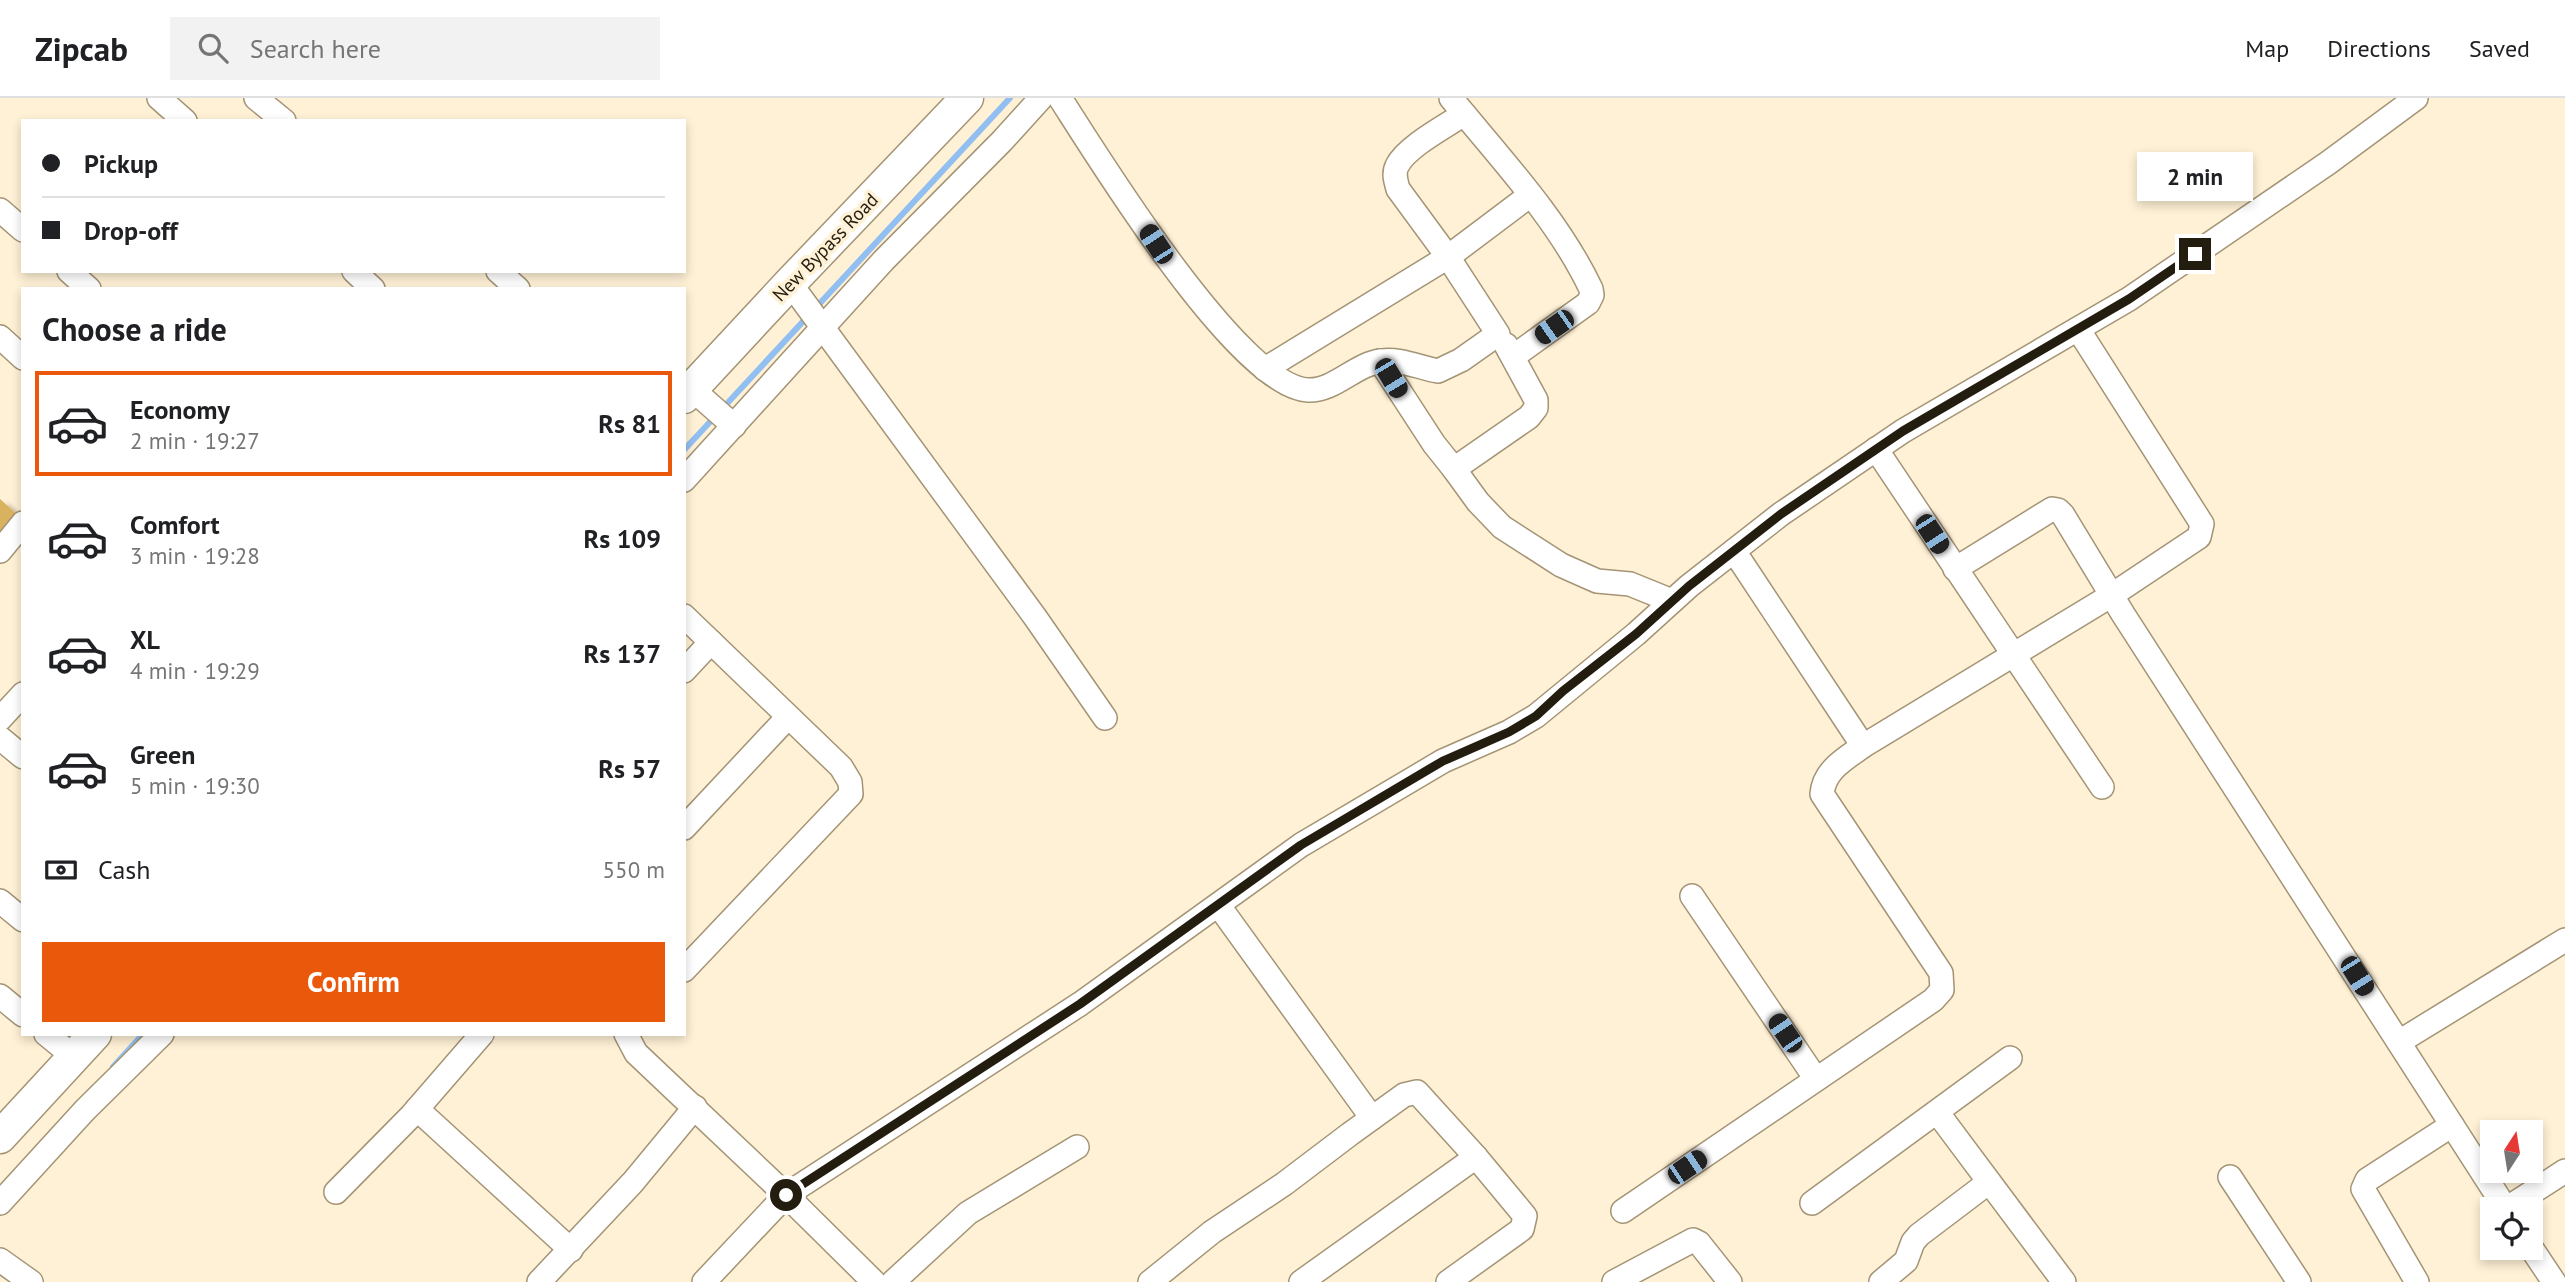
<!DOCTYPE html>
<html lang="en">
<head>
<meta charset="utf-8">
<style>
	:root { --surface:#fff; --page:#f2f2f2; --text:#202124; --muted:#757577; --line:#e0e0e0; --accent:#ea580c }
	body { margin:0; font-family:"PT Sans",sans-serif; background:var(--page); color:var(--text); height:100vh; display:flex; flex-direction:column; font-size:26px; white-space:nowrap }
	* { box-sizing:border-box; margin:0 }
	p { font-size:23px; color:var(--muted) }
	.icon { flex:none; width:38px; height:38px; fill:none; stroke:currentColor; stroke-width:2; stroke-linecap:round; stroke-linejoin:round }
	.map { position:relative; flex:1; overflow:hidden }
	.details { position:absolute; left:21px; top:189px; width:665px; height:749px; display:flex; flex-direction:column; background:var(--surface); border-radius:0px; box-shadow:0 4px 10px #0003 }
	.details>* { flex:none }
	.banner { position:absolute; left:21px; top:21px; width:665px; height:154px; border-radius:0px; box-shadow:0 4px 10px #0003; display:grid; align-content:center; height:154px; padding:0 21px; background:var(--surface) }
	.needle { width:46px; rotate:12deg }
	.fabs { position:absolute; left:2480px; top:1022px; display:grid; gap:14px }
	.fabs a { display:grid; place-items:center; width:63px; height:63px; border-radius:0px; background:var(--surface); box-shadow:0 4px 10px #0003; font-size:35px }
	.end { position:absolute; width:32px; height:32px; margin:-16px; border:9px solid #231d10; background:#fff; box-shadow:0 0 0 4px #fff }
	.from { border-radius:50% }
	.bubble { position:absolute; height:49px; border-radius:0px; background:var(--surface); box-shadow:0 4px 10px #0003; font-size:23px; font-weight:800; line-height:49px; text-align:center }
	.car { position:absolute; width:21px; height:42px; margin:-21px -10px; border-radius:9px; box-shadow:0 0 5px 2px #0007; background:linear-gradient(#222 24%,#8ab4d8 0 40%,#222 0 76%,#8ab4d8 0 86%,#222 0) }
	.banner b { display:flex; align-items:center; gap:24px; height:66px; font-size:26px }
	.banner b+b { border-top:2px solid var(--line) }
	.banner i { width:18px; height:18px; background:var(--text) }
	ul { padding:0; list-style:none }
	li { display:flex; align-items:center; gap:21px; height:105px; margin:0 14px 10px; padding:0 7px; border:4px solid transparent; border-radius:0px }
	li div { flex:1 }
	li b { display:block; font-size:26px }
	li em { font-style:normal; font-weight:800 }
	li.active { border-color:var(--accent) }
	li>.icon { width:63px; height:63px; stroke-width:1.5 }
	h2 { padding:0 21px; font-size:32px; line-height:84px }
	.pay { display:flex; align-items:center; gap:18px; height:77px; padding:0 21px; font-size:26px }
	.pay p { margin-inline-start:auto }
	.primary-button { display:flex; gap:14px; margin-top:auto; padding:14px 21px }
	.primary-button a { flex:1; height:80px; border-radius:0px; background:var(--accent); color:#fff; font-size:28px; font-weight:800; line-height:80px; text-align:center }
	header { display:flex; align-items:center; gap:42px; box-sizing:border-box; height:98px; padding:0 35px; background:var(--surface); border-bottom:2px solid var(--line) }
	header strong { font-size:33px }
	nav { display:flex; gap:38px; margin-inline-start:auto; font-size:24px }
	.search { width:490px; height:63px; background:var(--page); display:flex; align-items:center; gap:18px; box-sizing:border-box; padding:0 24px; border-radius:0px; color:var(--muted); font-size:26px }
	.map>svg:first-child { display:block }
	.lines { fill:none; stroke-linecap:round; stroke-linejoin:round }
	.stream { stroke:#92bff2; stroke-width:6 }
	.building { fill:#d9b261; filter:url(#shadow) }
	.minor-casing { stroke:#a49475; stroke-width:26 }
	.secondary-casing { stroke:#a49475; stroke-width:35 }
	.minor { stroke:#fff; stroke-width:23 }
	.secondary { stroke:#fff; stroke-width:32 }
	.route { stroke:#231d10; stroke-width:9 }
	.labels { text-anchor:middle; stroke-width:7; stroke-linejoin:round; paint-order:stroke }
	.street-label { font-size:19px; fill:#231d10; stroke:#fff1d6 }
</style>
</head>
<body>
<header>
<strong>Zipcab</strong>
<div class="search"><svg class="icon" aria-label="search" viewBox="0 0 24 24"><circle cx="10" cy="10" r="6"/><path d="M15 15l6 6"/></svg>Search here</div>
<nav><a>Map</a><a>Directions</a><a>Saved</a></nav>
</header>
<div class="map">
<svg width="2565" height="1184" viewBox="0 0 2565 1184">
	<defs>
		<filter id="shadow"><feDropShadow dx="7" dy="4" stdDeviation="2" flood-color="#0004"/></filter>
	</defs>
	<rect width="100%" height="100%" fill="#fff1d6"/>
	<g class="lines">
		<g class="stream">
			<polyline points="684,352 1010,0"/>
			<polyline points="113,969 143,936"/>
		</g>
	</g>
	<polygon class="building" points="0,401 18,417 0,438"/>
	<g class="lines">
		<g class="minor-casing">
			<g id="minor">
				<polyline points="159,0 185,23"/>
				<polyline points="256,0 284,23"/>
				<path d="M1060,0C1098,59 1239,289 1308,292C1335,293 1355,266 1381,263C1400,260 1420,270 1438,273L1461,262L1498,236L1448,159L1398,91C1396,83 1393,76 1397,68C1406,49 1446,28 1464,16"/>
				<path d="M1451,0C1499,59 1558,121 1591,191L1592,197L1588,205L1514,258"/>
				<polyline points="0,112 23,132"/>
				<polyline points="69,173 89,191"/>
				<polyline points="354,173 373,191"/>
				<polyline points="498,173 518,191"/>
				<polyline points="790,185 1035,519 1105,620"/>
				<polyline points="0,239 23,260"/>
				<polyline points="1380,263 1434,346 1454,371 1529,319 1536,310 1536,302 1506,247"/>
				<polyline points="1265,271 1448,159 1529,98"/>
				<polyline points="692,291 734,328"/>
				<polyline points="1876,351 2102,689"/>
				<polyline points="1454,371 1478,404 1502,429 1561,467 1597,483 1630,486 1672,503"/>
				<polyline points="684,382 884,162 1002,43 1041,0"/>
				<polyline points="0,453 23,425"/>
				<polyline points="1734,453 1863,648"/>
				<polyline points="1955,471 2052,411 2058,412 2063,417 2123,516 2506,1111"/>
				<polyline points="684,518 841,669 850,684 851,696 684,872"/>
				<polyline points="684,573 711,544"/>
				<polyline points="0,621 23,596"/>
				<polyline points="0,640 23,659"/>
				<polyline points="684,730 788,619"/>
				<polyline points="1692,798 1816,981"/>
				<polyline points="0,803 23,822"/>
				<polyline points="1219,808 1372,1020"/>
				<polyline points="0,898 23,917"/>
				<polyline points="46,936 73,958"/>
				<polyline points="626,936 636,955 786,1097 704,1184"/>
				<polyline points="2399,944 2565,842"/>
				<polyline points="417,1011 571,1152"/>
				<polyline points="1937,1014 2064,1184"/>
				<polyline points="2230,1079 2299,1184"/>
				<polyline points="336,1094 411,1018 482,936"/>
				<polyline points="0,1105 85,1012 162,936"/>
				<polyline points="1812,1105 2010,960"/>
				<polyline points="2506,1111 2565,1073"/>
				<path d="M1623,1113L1933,902L1942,892L1941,875L1822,696C1824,672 1845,661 1863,648L2112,497L2199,439L2202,426L2078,231"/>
				<polyline points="2530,1148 2554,1184"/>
				<polyline points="0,1162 31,1184"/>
				<polyline points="539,1184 633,1084 695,1009"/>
				<polyline points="874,1184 786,1097 1080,906 1301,747 1443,663 1509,634 1536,618 1636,536 1689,488 1781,416 1903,333 2129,201 2328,65 2416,0"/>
				<polyline points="893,1184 968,1115 1077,1049"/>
				<polyline points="1150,1184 1212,1134 1284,1086 1350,1036 1404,997 1417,994 1476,1059 1525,1118 1522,1131 1448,1184"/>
				<polyline points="1301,1184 1476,1059"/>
				<polyline points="1614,1184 1693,1142 1699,1145 1730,1184"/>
				<polyline points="1881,1184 1906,1163 1913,1144 1919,1137 1989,1084"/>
				<polyline points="2417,1184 2363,1091 2367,1082 2452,1027"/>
			</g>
		</g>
		<g class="secondary-casing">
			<g id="secondary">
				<polyline points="684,299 790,185 967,0"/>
				<polyline points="0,1039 95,936"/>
			</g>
		</g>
		<use href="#minor" class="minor"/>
		<use href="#secondary" class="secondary"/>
	</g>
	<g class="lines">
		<polyline class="route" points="786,1097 1080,906 1301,747 1443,663 1509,634 1536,618 1563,593 1636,536 1689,488 1781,416 1903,333 2129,201 2195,156"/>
	</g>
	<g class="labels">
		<g class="street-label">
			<text transform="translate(825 149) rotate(-46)" y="7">New Bypass Road</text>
		</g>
	</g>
</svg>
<div class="fabs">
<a><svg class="needle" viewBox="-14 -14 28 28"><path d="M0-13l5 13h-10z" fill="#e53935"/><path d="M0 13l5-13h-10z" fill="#757577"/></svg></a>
<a><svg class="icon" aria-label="locate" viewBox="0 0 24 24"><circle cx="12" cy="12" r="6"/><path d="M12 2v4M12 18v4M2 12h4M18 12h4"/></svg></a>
</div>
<i class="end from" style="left:786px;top:1097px"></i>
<i class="end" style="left:2195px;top:156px"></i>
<div class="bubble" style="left:2137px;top:54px;width:116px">2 min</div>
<i class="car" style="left:1156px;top:146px;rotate:327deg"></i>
<i class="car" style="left:1554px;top:229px;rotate:235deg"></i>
<i class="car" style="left:1391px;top:280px;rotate:149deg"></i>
<i class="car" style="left:1932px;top:436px;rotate:147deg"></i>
<i class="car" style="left:2357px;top:878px;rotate:148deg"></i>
<i class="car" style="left:1785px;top:935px;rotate:326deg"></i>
<i class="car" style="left:1687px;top:1069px;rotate:56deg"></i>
<div class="banner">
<b><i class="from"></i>Pickup</b>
<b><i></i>Drop-off</b>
</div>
<section class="details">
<h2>Choose a ride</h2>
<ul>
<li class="active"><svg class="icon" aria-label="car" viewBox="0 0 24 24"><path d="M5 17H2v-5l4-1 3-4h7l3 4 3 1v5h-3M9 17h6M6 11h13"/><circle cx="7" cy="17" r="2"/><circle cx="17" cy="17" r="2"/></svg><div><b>Economy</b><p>2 min · 19:27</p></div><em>Rs 81</em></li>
<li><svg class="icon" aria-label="car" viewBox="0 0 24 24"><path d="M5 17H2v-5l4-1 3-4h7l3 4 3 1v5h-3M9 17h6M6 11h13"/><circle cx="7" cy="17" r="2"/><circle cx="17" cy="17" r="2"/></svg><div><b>Comfort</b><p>3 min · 19:28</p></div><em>Rs 109</em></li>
<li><svg class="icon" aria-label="car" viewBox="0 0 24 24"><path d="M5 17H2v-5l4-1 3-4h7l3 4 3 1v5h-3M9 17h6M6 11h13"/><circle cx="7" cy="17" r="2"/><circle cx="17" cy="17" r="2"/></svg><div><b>XL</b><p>4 min · 19:29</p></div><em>Rs 137</em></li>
<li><svg class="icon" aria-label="car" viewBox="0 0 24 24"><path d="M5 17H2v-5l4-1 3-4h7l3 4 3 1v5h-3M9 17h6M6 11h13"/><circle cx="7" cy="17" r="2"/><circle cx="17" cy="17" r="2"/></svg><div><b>Green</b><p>5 min · 19:30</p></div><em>Rs 57</em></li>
</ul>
<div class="pay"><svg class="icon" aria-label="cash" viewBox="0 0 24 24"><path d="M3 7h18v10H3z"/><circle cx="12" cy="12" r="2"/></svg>Cash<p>550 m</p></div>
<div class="primary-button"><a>Confirm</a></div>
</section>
</div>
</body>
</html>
